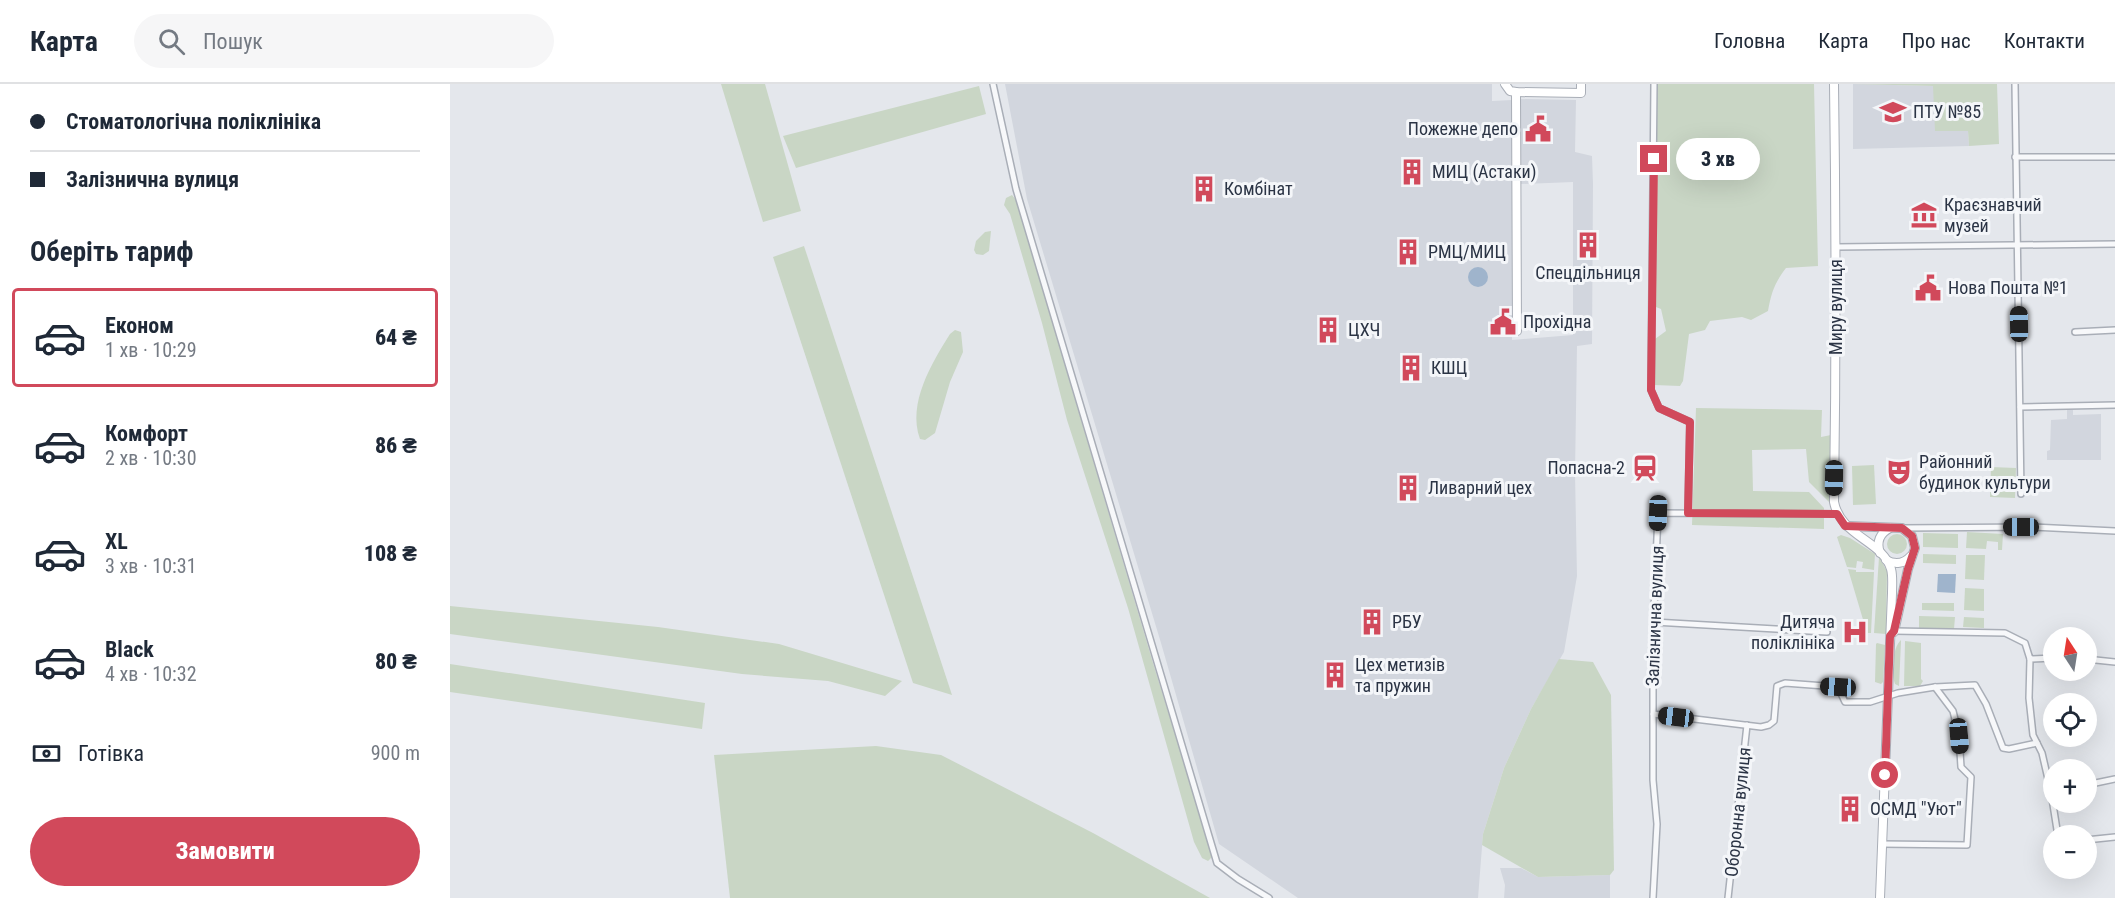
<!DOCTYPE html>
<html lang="uk">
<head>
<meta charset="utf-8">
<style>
	:root { --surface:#fff; --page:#f6f6f7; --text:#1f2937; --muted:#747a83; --line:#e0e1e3; --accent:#d1495b }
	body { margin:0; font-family:"Roboto Condensed",sans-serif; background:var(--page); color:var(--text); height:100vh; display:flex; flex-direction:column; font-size:22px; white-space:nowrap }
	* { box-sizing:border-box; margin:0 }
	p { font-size:20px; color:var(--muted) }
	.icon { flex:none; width:33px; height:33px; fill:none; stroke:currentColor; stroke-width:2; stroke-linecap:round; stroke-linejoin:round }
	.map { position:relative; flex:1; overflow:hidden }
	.details { display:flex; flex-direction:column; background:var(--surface); width:450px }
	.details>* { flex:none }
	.hud { display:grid; align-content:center; height:132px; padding:0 30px; background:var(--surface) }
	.needle { width:39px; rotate:348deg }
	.fabs { position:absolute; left:1593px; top:543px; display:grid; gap:12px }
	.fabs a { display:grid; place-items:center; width:54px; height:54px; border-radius:50%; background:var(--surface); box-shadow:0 6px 24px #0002; font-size:30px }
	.end { position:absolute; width:27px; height:27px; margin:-14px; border:8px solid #d1495b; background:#fff; box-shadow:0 0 0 3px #fff }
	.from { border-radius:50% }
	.bubble { position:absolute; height:42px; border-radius:21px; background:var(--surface); box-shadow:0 6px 24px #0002; font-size:20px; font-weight:800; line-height:42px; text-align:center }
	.car { position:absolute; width:18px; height:36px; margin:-18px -9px; border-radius:8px; box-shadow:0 0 4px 2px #0007; background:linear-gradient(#222 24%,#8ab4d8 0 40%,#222 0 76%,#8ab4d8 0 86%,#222 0) }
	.hud b { display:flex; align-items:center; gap:21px; height:57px; font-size:22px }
	.hud b+b { border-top:2px solid var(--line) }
	.hud i { width:15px; height:15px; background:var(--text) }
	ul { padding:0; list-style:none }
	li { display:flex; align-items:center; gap:18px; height:99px; margin:0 12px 9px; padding:0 18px; border:3px solid transparent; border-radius:6px }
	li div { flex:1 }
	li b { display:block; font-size:22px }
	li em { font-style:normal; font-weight:800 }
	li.current { border-color:var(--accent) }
	li>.icon { width:54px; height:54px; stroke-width:1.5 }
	h2 { padding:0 30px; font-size:27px; line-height:72px }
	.pay { display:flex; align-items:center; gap:15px; height:66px; padding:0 30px; font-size:22px }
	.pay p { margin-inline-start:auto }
	.primary-button { display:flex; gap:12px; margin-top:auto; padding:12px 30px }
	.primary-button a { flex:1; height:69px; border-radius:36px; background:var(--accent); color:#fff; font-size:24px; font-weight:800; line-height:69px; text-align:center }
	header { display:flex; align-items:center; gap:36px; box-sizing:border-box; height:84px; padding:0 30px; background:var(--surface); border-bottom:2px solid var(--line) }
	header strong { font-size:28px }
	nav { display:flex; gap:33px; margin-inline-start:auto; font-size:21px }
	.search { width:420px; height:54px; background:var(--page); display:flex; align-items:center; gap:15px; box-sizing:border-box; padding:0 21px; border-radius:33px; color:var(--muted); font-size:22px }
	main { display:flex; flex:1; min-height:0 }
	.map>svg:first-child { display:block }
	.built { fill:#d2d6de }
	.green { fill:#c9d6c5 }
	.water { fill:#9fb4cc }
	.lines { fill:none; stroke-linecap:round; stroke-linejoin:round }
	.street-casing { stroke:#a9aeb7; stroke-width:8 }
	.secondary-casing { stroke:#a9aeb7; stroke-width:10 }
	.street { stroke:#f7f8fa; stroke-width:5 }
	.secondary { stroke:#fff; stroke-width:8 }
	.route { stroke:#d1495b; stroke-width:8 }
	.labels { text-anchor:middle; stroke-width:6; stroke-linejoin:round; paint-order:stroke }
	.poi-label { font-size:18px; fill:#2b3445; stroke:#f4f6f9; text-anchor:start }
	.street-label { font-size:18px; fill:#2b3445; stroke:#f4f6f9 }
</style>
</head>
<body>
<header>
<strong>Карта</strong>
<div class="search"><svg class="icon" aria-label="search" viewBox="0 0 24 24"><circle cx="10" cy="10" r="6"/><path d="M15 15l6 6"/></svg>Пошук</div>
<nav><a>Головна</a><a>Карта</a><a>Про нас</a><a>Контакти</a></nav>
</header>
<main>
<section class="details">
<div class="hud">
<b><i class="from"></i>Стоматологічна поліклініка</b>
<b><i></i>Залізнична вулиця</b>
</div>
<h2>Оберіть тариф</h2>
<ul>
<li class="current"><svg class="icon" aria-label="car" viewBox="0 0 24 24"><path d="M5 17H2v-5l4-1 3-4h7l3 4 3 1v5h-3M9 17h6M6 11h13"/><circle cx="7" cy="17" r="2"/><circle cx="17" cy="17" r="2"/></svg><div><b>Економ</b><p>1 хв · 10:29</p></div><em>64 ₴</em></li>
<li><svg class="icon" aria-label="car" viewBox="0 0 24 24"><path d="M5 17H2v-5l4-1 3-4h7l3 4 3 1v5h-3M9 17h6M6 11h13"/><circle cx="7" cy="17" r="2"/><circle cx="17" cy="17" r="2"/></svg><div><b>Комфорт</b><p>2 хв · 10:30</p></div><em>86 ₴</em></li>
<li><svg class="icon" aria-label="car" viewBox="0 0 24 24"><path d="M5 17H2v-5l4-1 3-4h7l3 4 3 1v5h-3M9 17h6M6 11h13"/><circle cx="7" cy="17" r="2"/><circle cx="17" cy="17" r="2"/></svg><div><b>XL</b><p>3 хв · 10:31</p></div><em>108 ₴</em></li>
<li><svg class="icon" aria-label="car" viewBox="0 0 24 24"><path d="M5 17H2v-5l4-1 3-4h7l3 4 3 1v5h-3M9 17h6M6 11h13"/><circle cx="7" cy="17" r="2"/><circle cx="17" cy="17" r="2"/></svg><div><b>Black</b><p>4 хв · 10:32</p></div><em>80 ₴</em></li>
</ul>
<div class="pay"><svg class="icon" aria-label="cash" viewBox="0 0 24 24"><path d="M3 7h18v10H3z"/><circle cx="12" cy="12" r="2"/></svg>Готівка<p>900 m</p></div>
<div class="primary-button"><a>Замовити</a></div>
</section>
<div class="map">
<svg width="1665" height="814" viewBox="0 0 1665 814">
	<rect width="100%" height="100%" fill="#e4e7ec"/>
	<g class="built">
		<polygon points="555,0 1042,0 1042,17 1062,16 1062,256 1123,251 1123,98 1071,100 1068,15 1126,16 1125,68 1142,72 1143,100 1142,260 1127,262 1125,389 1127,492 1114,568 1081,625 1054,684 1033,750 1028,814 848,814 769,760 711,559 577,115"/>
		<polygon points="1403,0 1484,2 1518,47 1519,62 1403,65"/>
		<polygon points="1617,326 1623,326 1623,331 1651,330 1651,376 1597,376 1597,367 1600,366 1601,336 1617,335"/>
		<polygon points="1050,784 1071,784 1088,793 1160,791 1160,814 1054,814 1055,801"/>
	</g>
	<g class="green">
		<polygon points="271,0 315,0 351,127 313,138"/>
		<path d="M1207,0H1364L1368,182L1336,184C1325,198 1321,209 1318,227L1301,236L1292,233L1260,237L1255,246L1239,250L1233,297L1230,302L1204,301L1205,255L1216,247L1211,225L1206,223Z"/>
		<polygon points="1403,0 1547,0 1549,60 1519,62 1518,47 1485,47 1483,2"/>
		<polygon points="529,2 536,30 346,84 333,52"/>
		<polygon points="562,111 566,116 703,579 761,767 761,774 758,777 752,774 744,758 678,524 617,336 592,239 560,130 554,121 556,114"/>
		<polygon points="541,147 539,167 533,171 526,170 524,166 526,157 535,148"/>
		<polygon points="354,162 502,611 463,599 323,173"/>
		<path d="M505,246L511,248L513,268L500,298L485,349L475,356L470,355C457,319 482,279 500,250Z"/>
		<polygon points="1246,324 1372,326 1371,353 1381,351 1379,418 1359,398 1356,365 1302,366 1303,407 1359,408 1374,424 1374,445 1242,441"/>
		<polygon points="1424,381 1426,420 1403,421 1402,382"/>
		<polygon points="1541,383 1566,384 1565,414 1540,413"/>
		<polygon points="1517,448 1553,450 1552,466 1548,466 1548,458 1537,457 1536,465 1516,464"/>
		<polygon points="1473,449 1508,450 1508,464 1473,463"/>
		<circle cx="1447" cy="460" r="10"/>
		<polygon points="1391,451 1400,454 1425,470 1424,486 1412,484 1413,478 1407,477 1406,484 1397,483 1387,453"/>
		<polygon points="1473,470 1506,471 1506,480 1473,479"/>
		<polygon points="1516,471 1535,471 1534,496 1515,495"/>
		<polygon points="1429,473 1437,487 1436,550 1424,549"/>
		<polygon points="1398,485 1406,486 1406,488 1424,488 1421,549 1417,549"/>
		<polygon points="1515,504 1534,505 1534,527 1514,526"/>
		<polygon points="1472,519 1504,519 1504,527 1472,526"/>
		<polygon points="0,522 208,543 329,560 452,597 435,612 378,597 292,590 0,550"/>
		<polygon points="1469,532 1505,533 1504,545 1469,544"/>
		<polygon points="1514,533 1534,534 1534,544 1513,543"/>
		<path d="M1451,556V558L1449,602L1445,600C1441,589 1442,564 1451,556Z"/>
		<polygon points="1455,557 1471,559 1471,595 1473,597 1470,602 1454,602"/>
		<polygon points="1427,559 1435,561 1433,598 1431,600 1425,598 1426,560"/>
		<polygon points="1109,575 1143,578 1161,611 1164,786 1160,791 1088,793 1032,761 1033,750 1054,684 1081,625"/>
		<polygon points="0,580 255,619 252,645 0,608"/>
		<polygon points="426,662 491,671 643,749 760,814 280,814 264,671"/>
	</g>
	<g class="water">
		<circle cx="1028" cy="193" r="10"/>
		<polygon points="1488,490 1506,490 1505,509 1487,508"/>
	</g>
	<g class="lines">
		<g class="street-casing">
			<g id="street">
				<polyline points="543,0 566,105 767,779 788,795 819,814"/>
				<polyline points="1204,0 1201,306 1209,324 1240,338 1238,429"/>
				<polyline points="1565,0 1571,410"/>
				<polyline points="1565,73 1665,73"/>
				<polyline points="1386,163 1665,160"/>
				<polyline points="1625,248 1665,246"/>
				<polyline points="1570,323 1665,321"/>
				<polyline points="1452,444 1583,443 1665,447"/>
				<polyline points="1204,538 1377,548"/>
				<polyline points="1444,547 1555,549 1575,559 1580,575 1604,574"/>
				<polyline points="1580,575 1579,614 1583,651 1592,669 1601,708 1608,752"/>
				<polyline points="1636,575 1665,578"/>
				<polyline points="1203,630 1311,643 1319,641 1324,637 1327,602 1335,599 1388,603 1395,618 1420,618 1448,609 1485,603 1525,601 1536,620 1553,664 1559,665 1587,659"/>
				<polyline points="1636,701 1665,695"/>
				<polyline points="1636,756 1665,753"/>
				<polyline points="1432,760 1517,761 1521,693 1511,683 1509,652 1503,627 1485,603"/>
				<polyline points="1203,814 1207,740 1203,696 1203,551 1208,429 1387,430"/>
				<polyline points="1278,814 1297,641"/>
			</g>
		</g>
		<g class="secondary-casing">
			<g id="secondary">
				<polyline points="1055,0 1060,7 1066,8 1131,9 1131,0"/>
				<path d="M1384,0C1386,139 1386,279 1384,418C1391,453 1432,456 1441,485C1443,492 1442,502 1442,509L1430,814"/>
				<polyline points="1066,8 1067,247"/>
				<polyline points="1397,442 1452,444 1462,452 1465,464 1458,485 1444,548"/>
				<path d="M1430,469C1426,458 1430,449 1440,444"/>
				<path d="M1436,476C1445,481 1454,480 1461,472"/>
			</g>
		</g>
		<use href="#street" class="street"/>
		<use href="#secondary" class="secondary"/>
	</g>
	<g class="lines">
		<polyline class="route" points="1204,75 1201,306 1209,324 1240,338 1238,429 1387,430 1395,442 1452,444 1462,452 1465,464 1458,485 1444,547 1440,552 1435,691"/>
	</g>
	<defs>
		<g id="university-bare" transform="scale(2.07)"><path d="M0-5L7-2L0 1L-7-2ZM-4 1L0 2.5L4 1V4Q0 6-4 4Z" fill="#d1495b" stroke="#f4f6f9" stroke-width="2.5" paint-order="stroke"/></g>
		<g id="civic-bare" transform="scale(2.07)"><path d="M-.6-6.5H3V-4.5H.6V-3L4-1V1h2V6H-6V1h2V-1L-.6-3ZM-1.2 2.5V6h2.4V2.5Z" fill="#d1495b" stroke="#f4f6f9" stroke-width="2.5" paint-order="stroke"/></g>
		<g id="building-bare" transform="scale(2.07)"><path d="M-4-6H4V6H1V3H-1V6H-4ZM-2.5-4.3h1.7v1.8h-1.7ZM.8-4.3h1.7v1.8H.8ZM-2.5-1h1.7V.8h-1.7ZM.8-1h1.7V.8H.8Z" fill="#d1495b" stroke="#f4f6f9" stroke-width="2.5" paint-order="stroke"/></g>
		<g id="museum-bare" transform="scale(2.07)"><path d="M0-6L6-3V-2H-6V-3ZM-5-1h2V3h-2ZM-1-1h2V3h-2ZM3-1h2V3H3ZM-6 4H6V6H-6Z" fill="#d1495b" stroke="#f4f6f9" stroke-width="2.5" paint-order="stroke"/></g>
		<g id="station-bare" transform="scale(2.07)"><path d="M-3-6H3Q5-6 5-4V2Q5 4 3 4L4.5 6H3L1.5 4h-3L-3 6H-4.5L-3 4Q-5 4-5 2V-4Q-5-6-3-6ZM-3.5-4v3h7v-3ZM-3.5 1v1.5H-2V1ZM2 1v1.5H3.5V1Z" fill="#d1495b" stroke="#f4f6f9" stroke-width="2.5" paint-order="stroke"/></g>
		<g id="theatre-bare" transform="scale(2.07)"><path d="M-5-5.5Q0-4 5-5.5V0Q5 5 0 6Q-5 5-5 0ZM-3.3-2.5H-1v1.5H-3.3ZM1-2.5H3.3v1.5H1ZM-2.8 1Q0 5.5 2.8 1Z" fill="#d1495b" stroke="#f4f6f9" stroke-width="2.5" paint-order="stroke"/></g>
		<g id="hospital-bare" transform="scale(2.07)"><path d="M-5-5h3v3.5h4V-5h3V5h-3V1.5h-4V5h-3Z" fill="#d1495b" stroke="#f4f6f9" stroke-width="2.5" paint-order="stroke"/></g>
	</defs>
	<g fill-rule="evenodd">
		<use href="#university-bare" x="1443" y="28"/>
		<use href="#civic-bare" x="1088" y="45"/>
		<use href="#building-bare" x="962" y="88"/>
		<use href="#building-bare" x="754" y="105"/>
		<use href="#museum-bare" x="1474" y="131"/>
		<use href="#building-bare" x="1138" y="161"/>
		<use href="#building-bare" x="958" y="168"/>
		<use href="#civic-bare" x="1478" y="204"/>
		<use href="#civic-bare" x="1053" y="238"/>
		<use href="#building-bare" x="878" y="246"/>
		<use href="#building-bare" x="961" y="284"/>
		<use href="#station-bare" x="1195" y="384"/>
		<use href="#theatre-bare" x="1449" y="388"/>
		<use href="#building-bare" x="958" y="404"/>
		<use href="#building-bare" x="922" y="538"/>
		<use href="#hospital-bare" x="1405" y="548"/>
		<use href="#building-bare" x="885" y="591"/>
		<use href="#building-bare" x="1400" y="725"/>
	</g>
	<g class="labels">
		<g class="poi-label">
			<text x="1463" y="34">ПТУ №85</text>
			<text x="1068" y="51" text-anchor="end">Пожежне депо</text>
			<text x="982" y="94">МИЦ (Астаки)</text>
			<text x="774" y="111">Комбінат</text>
			<text x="1494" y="127">Краєзнавчий<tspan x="1494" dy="21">музей</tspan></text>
			<text x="978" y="174">РМЦ/МИЦ</text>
			<text x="1138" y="195" text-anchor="middle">Спецдільниця</text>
			<text x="1498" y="210">Нова Пошта №1</text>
			<text x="1073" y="244">Прохідна</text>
			<text x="898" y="252">ЦХЧ</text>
			<text x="981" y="290">КШЦ</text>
			<text x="1469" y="384">Районний<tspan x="1469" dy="21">будинок культури</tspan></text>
			<text x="1175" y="390" text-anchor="end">Попасна-2</text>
			<text x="978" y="410">Ливарний цех</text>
			<text x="942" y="544">РБУ</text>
			<text x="1385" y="544" text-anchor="end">Дитяча<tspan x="1385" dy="21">поліклініка</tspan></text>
			<text x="905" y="587">Цех метизів<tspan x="905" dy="21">та пружин</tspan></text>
			<text x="1420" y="731">ОСМД "Уют"</text>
		</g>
		<g class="street-label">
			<text transform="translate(1386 223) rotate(-90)" y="6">Миру вулиця</text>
			<text transform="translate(1205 532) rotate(-88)" y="6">Залізнична вулиця</text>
			<text transform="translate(1288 728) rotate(-84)" y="6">Оборонна вулиця</text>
		</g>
	</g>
</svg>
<div class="fabs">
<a><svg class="needle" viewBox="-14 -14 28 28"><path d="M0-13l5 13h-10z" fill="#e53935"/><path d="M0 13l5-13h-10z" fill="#747a83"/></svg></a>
<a><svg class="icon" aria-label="locate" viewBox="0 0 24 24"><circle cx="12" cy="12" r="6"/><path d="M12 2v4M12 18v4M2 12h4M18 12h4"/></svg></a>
<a>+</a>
<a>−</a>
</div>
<i class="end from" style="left:1435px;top:691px"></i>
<i class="end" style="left:1204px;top:75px"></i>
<div class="bubble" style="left:1226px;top:54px;width:84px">3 хв</div>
<i class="car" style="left:1569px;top:240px;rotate:359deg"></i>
<i class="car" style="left:1384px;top:394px;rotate:181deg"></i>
<i class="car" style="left:1208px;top:429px;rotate:182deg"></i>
<i class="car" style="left:1571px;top:443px;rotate:270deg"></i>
<i class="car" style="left:1388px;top:603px;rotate:273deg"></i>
<i class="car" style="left:1226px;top:633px;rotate:277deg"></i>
<i class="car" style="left:1509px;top:652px;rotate:175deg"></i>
</div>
</main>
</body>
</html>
